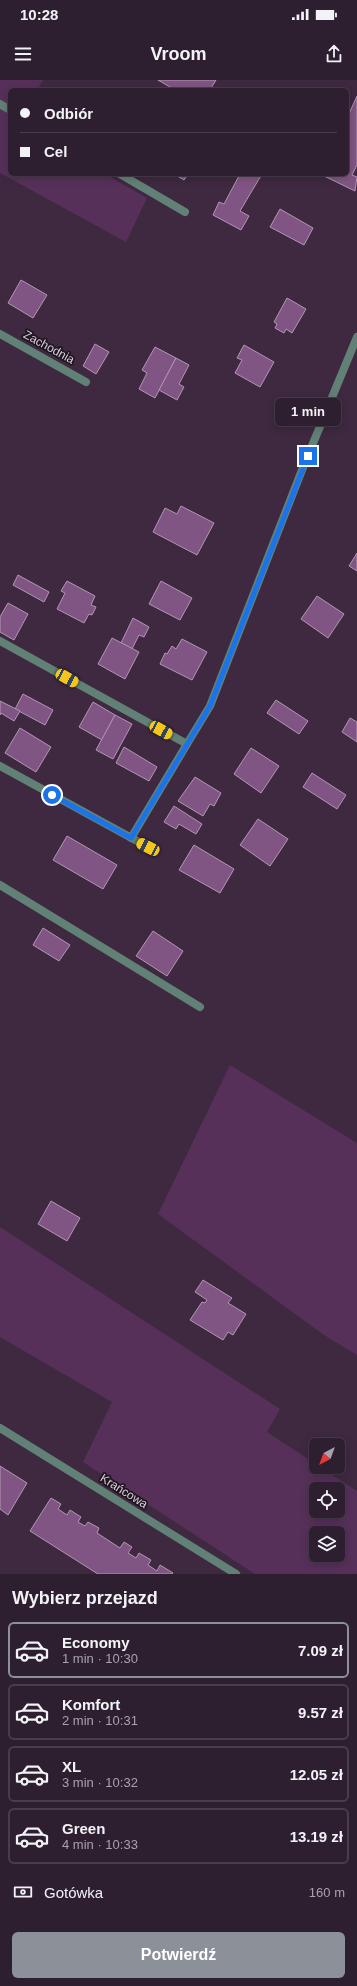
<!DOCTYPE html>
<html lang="pl">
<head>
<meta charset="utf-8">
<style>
	:root { --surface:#2e1f30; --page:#362738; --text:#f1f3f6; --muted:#a7a2ab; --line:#493d4c; --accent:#8c9099 }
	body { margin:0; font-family:Helvetica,sans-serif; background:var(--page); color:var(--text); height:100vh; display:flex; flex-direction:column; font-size:15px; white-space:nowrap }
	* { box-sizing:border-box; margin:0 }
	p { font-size:13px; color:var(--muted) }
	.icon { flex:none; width:22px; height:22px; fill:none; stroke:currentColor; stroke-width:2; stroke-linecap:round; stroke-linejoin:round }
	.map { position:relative; height:1494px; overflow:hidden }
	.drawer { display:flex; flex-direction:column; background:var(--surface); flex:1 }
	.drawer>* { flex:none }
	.banner { position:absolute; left:8px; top:8px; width:341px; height:88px; border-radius:6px; box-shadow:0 2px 10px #0003,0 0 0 1px var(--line); display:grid; align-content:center; height:88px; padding:0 12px; background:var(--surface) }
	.needle { width:26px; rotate:221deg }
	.tools { position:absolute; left:309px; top:1358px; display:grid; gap:8px }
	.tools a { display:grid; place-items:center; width:36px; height:36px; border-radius:6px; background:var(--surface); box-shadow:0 2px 10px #0003,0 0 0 1px var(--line); font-size:20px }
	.end { position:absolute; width:18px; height:18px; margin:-9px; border:5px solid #1a73e8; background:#fff; box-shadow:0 0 0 2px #fff }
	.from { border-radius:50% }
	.bubble { position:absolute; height:28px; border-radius:6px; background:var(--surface); box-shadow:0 2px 10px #0003,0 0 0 1px var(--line); font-size:13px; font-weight:600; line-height:28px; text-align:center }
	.car { position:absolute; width:12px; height:24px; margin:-12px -6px; border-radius:5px; box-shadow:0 0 3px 1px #0007; background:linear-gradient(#f5c518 24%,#345 0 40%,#f5c518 0 76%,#345 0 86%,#f5c518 0) }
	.banner b { display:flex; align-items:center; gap:14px; height:38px; font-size:15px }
	.banner b+b { border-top:1px solid var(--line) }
	.banner i { width:10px; height:10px; background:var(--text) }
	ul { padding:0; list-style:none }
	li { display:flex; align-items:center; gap:12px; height:56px; margin:0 8px 6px; padding:0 4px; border:2px solid var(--line); border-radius:6px }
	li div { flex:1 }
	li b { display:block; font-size:15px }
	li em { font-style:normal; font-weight:600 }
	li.on { border-color:var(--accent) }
	li>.icon { width:36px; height:36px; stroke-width:1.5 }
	h2 { padding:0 12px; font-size:18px; line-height:48px }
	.pay { display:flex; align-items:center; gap:10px; height:44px; padding:0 12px; font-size:15px }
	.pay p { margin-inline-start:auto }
	.cta { display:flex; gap:8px; margin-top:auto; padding:8px 12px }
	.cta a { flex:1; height:46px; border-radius:6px; background:var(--accent); color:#fff; font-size:16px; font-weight:600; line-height:46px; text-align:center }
	.status { display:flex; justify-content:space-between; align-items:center; height:28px; padding:0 20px; background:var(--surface); direction:ltr }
	.status svg { height:11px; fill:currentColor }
	header { display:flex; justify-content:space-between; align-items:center; height:52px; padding:0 12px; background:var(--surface); font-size:18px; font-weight:600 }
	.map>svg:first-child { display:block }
	.green { fill:#563059; fill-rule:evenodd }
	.building { fill:#805583; stroke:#b197b2 }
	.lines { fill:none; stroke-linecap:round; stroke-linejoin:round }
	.lane { stroke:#628176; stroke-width:8 }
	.street { stroke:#628176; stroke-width:8 }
	.route { stroke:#1a73e8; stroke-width:5 }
	.labels { text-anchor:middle; stroke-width:3.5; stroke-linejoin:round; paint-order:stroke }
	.street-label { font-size:12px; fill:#dccedd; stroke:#1f1620 }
</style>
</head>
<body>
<div class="status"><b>10:28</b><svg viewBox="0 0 49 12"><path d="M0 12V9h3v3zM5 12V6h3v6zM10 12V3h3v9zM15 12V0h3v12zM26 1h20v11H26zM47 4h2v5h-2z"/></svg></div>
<header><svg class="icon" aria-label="menu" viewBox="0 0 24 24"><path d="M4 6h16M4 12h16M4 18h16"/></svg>Vroom<svg class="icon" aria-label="share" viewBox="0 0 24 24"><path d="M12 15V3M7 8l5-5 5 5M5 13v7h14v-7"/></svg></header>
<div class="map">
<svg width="357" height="1494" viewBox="0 0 357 1494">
	<rect width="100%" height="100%" fill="#3e2940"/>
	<g class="green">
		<polygon points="0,0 43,0 37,10 10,10 10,94 105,94 147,118 126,162 0,93"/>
		<polygon points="230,985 357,1063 357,1275 324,1255 158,1134"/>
		<path d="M0,1147L280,1329L267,1352L316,1384V1387H320L357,1411V1494H255L83,1382L112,1322L0,1257ZM316,1409H338V1431H316ZM316,1453H338V1475H316Z"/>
	</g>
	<g class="building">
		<polygon points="158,0 216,0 210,10 189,10 184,7 182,10 175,10"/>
		<polygon points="357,16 357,85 352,95 357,97 355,111 322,95 322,94 347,94 347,38"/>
		<polygon points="174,94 188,94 184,100"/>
		<polygon points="240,94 262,94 240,131 249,136 241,150 213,135 219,122 224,124"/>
		<polygon points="280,129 313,148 304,165 270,147"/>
		<polygon points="21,200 47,215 33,238 8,223"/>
		<polygon points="287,218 306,229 292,253 286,249 284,253 275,248 277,244 274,242"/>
		<polygon points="95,264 109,272 96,294 83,286"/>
		<polygon points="244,265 274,282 260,307 235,293 242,280 237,278"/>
		<polygon points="155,267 176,278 155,318 139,309 147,293 142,290"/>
		<polygon points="176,278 189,285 179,304 184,307 177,320 159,310"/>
		<polygon points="181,426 214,443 197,475 153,452 165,428 177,434"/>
		<polygon points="357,473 357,491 349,486"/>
		<polygon points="18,495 49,512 44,522 13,505"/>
		<polygon points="67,501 95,516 91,525 96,527 92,535 89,534 84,543 57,529 65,513 61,511"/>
		<polygon points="161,501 192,518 180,540 149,524"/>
		<polygon points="317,516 344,534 328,558 301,539"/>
		<polygon points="8,523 28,534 14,560 0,552 0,537"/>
		<polygon points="133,538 149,547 144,557 139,555 132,569 121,563"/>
		<polygon points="112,558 139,572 125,599 98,584"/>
		<polygon points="182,559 207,572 192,600 160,584 165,573 167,574 172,566 176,569"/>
		<polygon points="23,614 53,630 45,645 15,629"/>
		<polygon points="276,620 308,641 299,654 267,633"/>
		<polygon points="0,621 20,631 14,641 1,633 0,635"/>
		<polygon points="93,622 115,635 102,660 79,647"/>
		<polygon points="115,635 132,644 113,679 96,670"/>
		<polygon points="350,638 357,642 357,662 342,652"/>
		<polygon points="20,648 51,667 36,692 5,673"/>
		<polygon points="124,667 157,687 149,701 116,683"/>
		<polygon points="251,668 279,686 261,713 234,694"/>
		<polygon points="312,693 346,715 337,729 303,707"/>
		<polygon points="195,697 221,713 214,726 210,724 203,736 178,721"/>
		<polygon points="174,726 202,744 196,754 179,744 176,749 164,742"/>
		<polygon points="258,739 288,759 270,786 240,765"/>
		<polygon points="67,756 117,785 103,809 53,780"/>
		<polygon points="194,765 234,789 220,813 179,790"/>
		<polygon points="43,848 70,865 59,881 33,865"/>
		<polygon points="153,851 183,871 167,896 136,876"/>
		<polygon points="51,1121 80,1138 67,1161 38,1144"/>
		<polygon points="203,1200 232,1218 228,1223 246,1234 233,1255 228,1252 223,1260 190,1240 202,1222 205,1223 207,1220 195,1212"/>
		<polygon points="0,1386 27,1403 8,1435 0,1429"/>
		<polygon points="51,1418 61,1424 58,1429 67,1435 70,1430 81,1437 78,1442 85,1446 88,1442 99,1448 97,1453 120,1468 124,1462 132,1467 128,1473 136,1478 139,1473 151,1480 148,1485 157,1491 160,1485 173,1493 172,1494 98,1494 30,1451"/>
	</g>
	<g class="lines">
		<g class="lane">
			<polyline points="0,24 10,30"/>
			<polyline points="120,94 185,132"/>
			<polyline points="131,758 187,664"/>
			<polyline points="0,805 200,927"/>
		</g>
		<g class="street">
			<polyline points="0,254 86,302"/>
			<polyline points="0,561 187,664 210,626 302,390 357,257"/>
			<polyline points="0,686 148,767"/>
			<polyline points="0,1348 236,1494"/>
		</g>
	</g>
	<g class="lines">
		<polyline class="route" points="52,715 131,758 210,626 308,376"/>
	</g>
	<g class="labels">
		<g class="street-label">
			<text transform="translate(49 267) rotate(29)" y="4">Zachodnia</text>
			<text transform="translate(124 1411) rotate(32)" y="4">Krańcowa</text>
		</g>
	</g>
</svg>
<div class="tools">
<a><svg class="needle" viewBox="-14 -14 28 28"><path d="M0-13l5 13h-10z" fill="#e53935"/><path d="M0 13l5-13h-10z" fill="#a7a2ab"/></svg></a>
<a><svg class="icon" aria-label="locate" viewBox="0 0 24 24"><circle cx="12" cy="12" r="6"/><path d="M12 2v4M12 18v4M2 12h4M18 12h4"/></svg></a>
<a><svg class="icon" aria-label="layers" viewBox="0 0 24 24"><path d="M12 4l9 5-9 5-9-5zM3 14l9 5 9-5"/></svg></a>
</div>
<i class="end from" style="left:52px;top:715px"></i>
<i class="end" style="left:308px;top:376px"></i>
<div class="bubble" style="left:275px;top:318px;width:66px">1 min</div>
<i class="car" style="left:67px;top:598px;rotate:119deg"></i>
<i class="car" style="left:161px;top:650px;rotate:119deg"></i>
<i class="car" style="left:148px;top:767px;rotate:297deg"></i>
<div class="banner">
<b><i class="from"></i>Odbiór</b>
<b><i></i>Cel</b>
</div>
</div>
<section class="drawer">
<h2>Wybierz przejazd</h2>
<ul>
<li class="on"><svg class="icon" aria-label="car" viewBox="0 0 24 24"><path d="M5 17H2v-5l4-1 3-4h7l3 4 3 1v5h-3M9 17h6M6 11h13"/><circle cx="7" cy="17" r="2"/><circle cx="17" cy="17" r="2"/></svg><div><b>Economy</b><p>1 min · 10:30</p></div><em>7.09 zł</em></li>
<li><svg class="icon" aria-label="car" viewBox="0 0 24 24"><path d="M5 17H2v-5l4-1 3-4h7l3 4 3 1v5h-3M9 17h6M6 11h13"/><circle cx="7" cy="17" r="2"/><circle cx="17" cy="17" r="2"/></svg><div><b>Komfort</b><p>2 min · 10:31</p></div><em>9.57 zł</em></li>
<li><svg class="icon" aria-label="car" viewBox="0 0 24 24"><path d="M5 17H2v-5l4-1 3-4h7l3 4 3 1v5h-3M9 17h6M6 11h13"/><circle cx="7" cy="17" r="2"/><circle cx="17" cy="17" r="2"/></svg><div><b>XL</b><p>3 min · 10:32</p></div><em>12.05 zł</em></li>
<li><svg class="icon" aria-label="car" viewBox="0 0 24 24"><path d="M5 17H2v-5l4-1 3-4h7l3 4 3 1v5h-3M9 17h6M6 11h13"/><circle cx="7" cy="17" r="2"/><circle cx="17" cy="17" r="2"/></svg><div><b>Green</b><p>4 min · 10:33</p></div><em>13.19 zł</em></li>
</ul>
<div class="pay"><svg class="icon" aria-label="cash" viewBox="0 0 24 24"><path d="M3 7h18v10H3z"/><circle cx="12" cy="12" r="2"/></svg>Gotówka<p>160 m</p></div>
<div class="cta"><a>Potwierdź</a></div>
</section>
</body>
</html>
